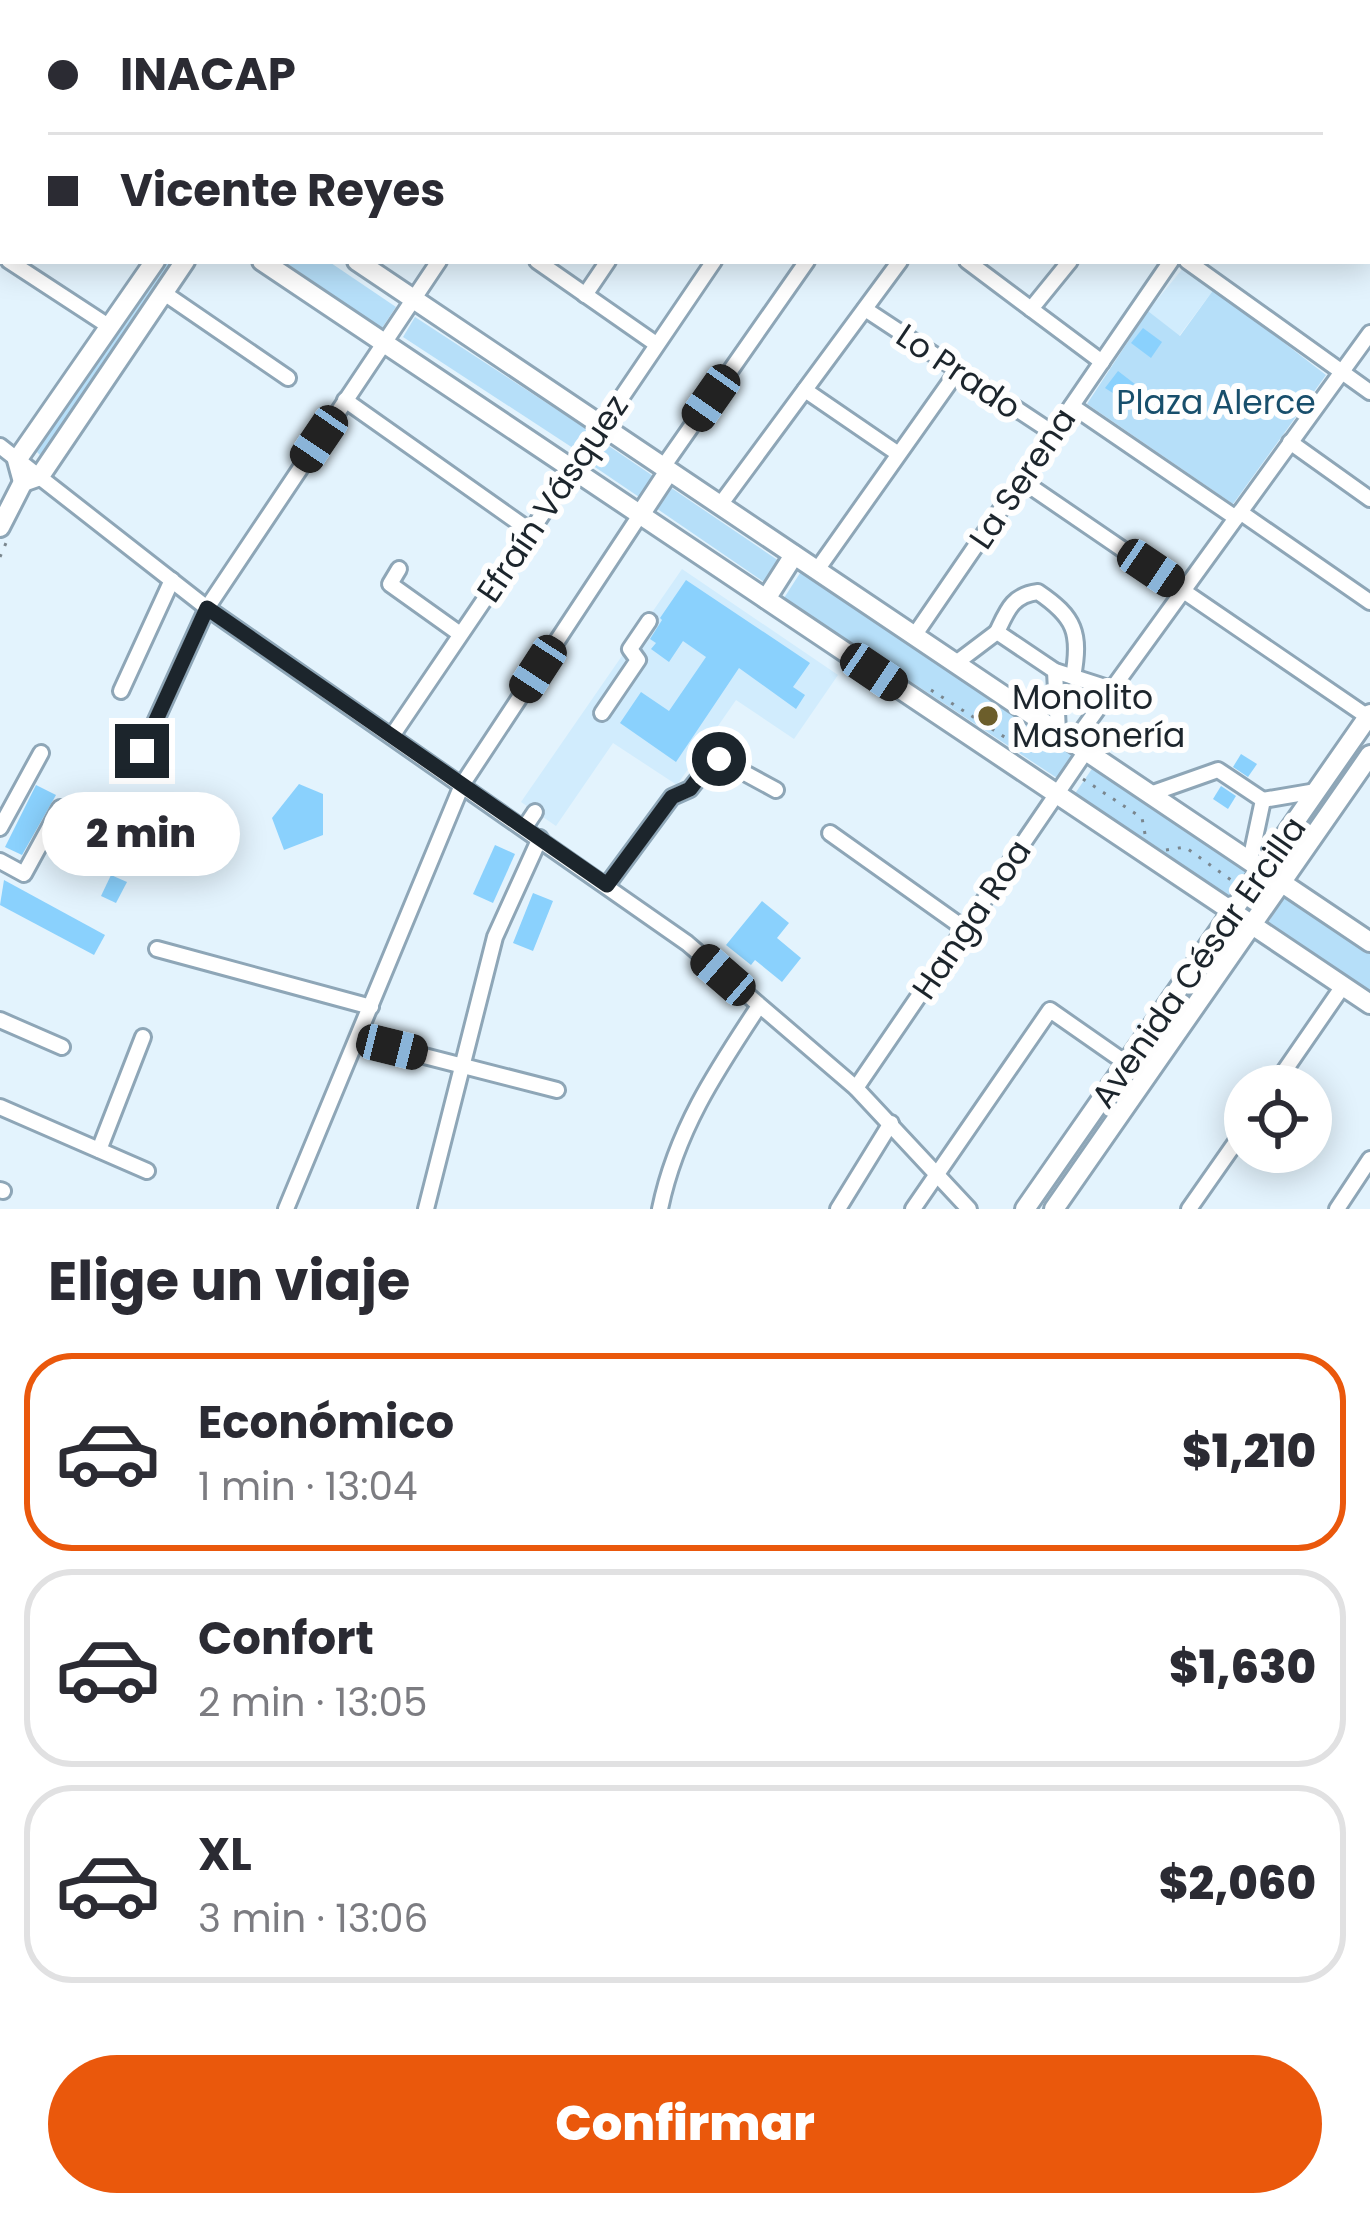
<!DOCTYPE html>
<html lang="es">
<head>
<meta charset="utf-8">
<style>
	:root { --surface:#fff; --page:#f7f7f7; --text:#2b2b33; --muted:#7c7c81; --line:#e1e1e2; --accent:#ea580c }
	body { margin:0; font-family:Poppins,sans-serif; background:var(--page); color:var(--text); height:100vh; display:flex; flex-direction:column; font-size:45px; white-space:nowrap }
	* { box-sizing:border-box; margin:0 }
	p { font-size:39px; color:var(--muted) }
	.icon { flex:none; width:66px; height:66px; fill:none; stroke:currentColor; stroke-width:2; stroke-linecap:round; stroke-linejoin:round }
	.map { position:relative; height:1209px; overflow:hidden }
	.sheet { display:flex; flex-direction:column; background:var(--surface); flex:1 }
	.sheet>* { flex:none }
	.guide { position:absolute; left:0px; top:0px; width:1371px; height:264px; box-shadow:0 6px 30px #0003; display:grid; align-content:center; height:264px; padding:0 48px; background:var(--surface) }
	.fabs { position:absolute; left:1224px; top:1065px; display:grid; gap:24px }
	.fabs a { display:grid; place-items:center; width:108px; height:108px; border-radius:50%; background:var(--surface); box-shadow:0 6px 30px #0003; font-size:60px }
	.end { position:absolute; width:54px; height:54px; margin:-27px; border:15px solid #1c252c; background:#fff; box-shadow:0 0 0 6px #fff }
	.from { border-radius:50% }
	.bubble { position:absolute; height:84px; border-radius:42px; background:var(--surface); box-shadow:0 6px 30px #0003; font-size:39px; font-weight:800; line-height:84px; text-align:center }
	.car { position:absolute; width:36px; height:72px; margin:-36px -18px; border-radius:15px; box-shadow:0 0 9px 3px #0007; background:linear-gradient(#222 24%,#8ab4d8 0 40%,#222 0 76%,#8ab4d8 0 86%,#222 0) }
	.guide b { display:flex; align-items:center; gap:42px; height:114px; font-size:45px }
	.guide b+b { border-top:3px solid var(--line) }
	.guide i { width:30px; height:30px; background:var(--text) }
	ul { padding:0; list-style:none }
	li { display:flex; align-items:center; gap:36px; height:198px; margin:0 24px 18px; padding:0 24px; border:6px solid var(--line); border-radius:48px }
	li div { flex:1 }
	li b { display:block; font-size:45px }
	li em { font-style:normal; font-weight:800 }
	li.current { border-color:var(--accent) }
	li>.icon { width:108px; height:108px; stroke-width:1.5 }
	h2 { padding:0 48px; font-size:54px; line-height:144px }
	.cta { display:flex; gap:24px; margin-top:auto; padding:24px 48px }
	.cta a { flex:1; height:138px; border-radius:72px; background:var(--accent); color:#fff; font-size:48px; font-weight:800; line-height:138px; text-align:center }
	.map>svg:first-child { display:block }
	.built { fill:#d1ecfd }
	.green { fill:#b6dff9 }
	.building { fill:#8ad1fd }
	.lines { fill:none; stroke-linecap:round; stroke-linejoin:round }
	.minor-casing { stroke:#8ea6b7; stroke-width:20 }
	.major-casing { stroke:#8ea6b7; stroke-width:24 }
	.path { stroke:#7a868e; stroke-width:3; stroke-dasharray:3 9; stroke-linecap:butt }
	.minor { stroke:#fff; stroke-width:14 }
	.major { stroke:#fff; stroke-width:18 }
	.route { stroke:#1c252c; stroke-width:15 }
	.poi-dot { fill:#6c5e2b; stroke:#fefefe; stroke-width:4.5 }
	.labels { text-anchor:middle; stroke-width:12; stroke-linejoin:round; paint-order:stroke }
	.street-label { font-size:33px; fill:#1c252c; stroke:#fefefe }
	.park-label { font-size:33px; fill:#184f6c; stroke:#fefefe }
	.poi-label { font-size:33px; fill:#1c252c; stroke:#fefefe; text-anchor:start }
</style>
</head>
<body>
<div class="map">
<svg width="1370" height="1209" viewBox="0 0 1370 1209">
	<rect width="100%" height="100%" fill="#e3f3fd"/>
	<g class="built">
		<polygon points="1184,267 1214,289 1179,336 1148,311"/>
		<polygon points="682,569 838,675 794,739 736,700 677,785 613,743 556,826 521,802"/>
	</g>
	<g class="green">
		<polygon points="165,261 176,261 42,457 34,449"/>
		<polygon points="283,261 328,261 396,307 382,328"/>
		<polygon points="1214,289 1326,375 1233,504 1087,404 1148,311 1180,336"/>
		<polygon points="415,317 588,430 576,450 403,337"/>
		<polygon points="603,442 656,478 642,499 589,463"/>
		<polygon points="667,485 779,561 764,582 653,506"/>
		<polygon points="802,570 1076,751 1057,778 784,598"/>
		<polygon points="1096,763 1253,868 1232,900 1074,795"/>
		<polygon points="1285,896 1370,952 1370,994 1266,926"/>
	</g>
	<g class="building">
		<polygon points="1143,328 1162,342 1151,358 1131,343"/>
		<polygon points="1118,371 1157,401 1150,411 1143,406 1141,411 1105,388"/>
		<polygon points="686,580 810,663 793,687 805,695 796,709 739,668 676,762 620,723 641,692 669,711 706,657 683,641 669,662 651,649 656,643 650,639 662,620 660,618"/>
		<polygon points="1241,754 1257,764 1248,777 1233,767"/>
		<polygon points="299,784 323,794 323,835 284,850 272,818"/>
		<polygon points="36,785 56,795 22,855 5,847"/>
		<polygon points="1221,786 1236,796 1228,809 1213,799"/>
		<polygon points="63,826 116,853 105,874 52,847"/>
		<polygon points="495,845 515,854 493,903 473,894"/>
		<polygon points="111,875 127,882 116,903 101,896"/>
		<polygon points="4,880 105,935 94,955 0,905"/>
		<polygon points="533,893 553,901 533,951 513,943"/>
		<polygon points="762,901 789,923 777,938 801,958 782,982 755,960 751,965 726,945"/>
	</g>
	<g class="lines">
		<g class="minor-casing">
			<g id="minor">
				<polyline points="181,0 186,3"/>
				<polyline points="577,0 581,3"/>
				<polyline points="1301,0 1305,3"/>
				<polyline points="31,3 34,0"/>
				<polyline points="619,3 621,0"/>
				<polyline points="884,3 886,0"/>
				<polyline points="1089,3 1091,0"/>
				<polyline points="1192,3 1194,0"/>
				<polyline points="1368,9 1370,6"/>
				<polyline points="0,44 3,41"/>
				<polyline points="1368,175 1369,176"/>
				<polyline points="9,261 110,327"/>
				<polyline points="537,261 656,344"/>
				<polyline points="967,261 1102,362"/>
				<polyline points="1187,261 1370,392"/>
				<polyline points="164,293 288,378"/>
				<polyline points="585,295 608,261"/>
				<polyline points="865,309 1053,433"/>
				<polyline points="1031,309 1070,261"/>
				<polyline points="805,390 897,453"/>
				<polyline points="345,400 529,530"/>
				<polyline points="1072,406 1236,518"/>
				<polyline points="1290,442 1370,499"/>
				<polyline points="0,446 207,608 687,943 856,1088 969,1209"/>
				<polyline points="663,467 807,261"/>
				<polyline points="1021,480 1368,717"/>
				<polyline points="720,505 900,261"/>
				<polyline points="1240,512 1370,602"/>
				<polyline points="399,569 390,584 460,634"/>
				<polyline points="817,570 957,372"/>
				<path d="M997,632C1007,611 1012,595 1038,592C1075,617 1081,633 1073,677"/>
				<polyline points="914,636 1171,261"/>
				<polyline points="956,663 997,632 1055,671 1111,689"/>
				<polyline points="1055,671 1058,732"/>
				<polyline points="121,691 172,580"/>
				<polyline points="602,713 638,660 630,649 649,621"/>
				<polyline points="392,736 714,261"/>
				<polyline points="1073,743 1370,333"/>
				<polyline points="142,751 207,608 439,261"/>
				<polyline points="1150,794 1218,770 1263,800 1250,861"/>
				<polyline points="1263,800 1316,791"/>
				<polyline points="525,827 535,812"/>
				<polyline points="0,828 41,753"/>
				<polyline points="830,833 965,929"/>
				<polyline points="0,861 24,874 60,808 124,844"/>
				<polyline points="607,885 672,797 690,789 709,765 719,759 776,790"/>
				<polyline points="157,949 371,1007"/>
				<polyline points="0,1020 62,1047"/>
				<polyline points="358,1039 557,1090"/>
				<polyline points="1274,1086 1343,986"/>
				<polyline points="856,1088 1086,751"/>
				<polyline points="0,1107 147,1171"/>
				<polyline points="99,1150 143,1037"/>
				<polyline points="0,1190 3,1191"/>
				<polyline points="286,1209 462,785 640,515"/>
				<polyline points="426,1209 495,937 540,838"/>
				<path d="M660,1209C676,1131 716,1071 759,1006"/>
				<polyline points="838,1209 891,1123"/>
				<polyline points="913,1209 1050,1010 1146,1077"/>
				<polyline points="1189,1209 1245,1129"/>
				<polyline points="1337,1209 1370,1159"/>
			</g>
		</g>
		<g class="major-casing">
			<g id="major">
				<polyline points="334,3 337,0"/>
				<polyline points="359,3 361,0"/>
				<polyline points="0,29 3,31"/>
				<polyline points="0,87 3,89"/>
				<polyline points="262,261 1370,1004"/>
				<polyline points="357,261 1370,942"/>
				<polyline points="23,482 40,476 185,261"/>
				<polyline points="23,482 17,460 155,261"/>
				<polyline points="640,515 669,471"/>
				<polyline points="0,527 23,482"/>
				<polyline points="766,599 794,555"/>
				<polyline points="1025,1209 1370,714"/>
				<polyline points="1054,1209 1370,755"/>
			</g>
		</g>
		<g class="path">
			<polyline points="0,557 6,543"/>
			<polyline points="931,690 1017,745 1043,743"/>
			<polyline points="1083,779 1142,818 1145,834"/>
			<polyline points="1166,850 1185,847 1234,882"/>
		</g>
		<use href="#minor" class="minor"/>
		<use href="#major" class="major"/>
	</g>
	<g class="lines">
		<polyline class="route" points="142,751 207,608 607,885 672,797 690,789 709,764 719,759"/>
	</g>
	<circle class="poi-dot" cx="988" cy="716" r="12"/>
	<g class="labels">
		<g class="street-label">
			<text transform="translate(959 371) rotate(34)" y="12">Lo Prado</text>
			<text transform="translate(1022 478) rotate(-56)" y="12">La Serena</text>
			<text transform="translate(552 498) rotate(-56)" y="12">Efraín Vásquez</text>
			<text transform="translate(971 919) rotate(-56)" y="12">Hanga Roa</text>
			<text transform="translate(1198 962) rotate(-55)" y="12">Avenida César Ercilla</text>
		</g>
		<g class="park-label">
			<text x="1216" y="414">Plaza Alerce</text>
		</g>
		<g class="poi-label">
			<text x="1012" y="709">Monolito<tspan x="1012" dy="38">Masonería</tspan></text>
		</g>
	</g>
</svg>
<div class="fabs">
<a><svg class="icon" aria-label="locate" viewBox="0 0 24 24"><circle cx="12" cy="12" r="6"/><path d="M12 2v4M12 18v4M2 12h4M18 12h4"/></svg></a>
</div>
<i class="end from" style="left:719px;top:759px"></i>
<i class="end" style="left:142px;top:751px"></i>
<div class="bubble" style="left:42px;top:792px;width:198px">2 min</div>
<i class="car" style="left:711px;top:398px;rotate:215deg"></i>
<i class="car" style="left:319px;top:439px;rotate:214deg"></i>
<i class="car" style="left:1151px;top:568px;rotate:124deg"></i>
<i class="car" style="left:538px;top:669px;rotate:213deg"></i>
<i class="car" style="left:874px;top:672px;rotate:124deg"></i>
<i class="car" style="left:723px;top:975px;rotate:311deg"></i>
<i class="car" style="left:392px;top:1047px;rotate:104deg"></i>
<div class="guide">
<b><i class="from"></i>INACAP</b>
<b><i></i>Vicente Reyes</b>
</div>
</div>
<section class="sheet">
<h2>Elige un viaje</h2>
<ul>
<li class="current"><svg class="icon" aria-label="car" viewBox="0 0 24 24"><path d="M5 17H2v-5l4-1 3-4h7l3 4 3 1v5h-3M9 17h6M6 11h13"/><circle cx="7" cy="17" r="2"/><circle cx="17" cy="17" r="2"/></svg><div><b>Económico</b><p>1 min · 13:04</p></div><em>$1,210</em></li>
<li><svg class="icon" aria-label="car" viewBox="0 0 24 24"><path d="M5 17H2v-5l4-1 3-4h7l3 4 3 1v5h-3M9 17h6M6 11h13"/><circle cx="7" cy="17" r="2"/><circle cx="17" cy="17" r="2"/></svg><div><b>Confort</b><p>2 min · 13:05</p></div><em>$1,630</em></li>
<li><svg class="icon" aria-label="car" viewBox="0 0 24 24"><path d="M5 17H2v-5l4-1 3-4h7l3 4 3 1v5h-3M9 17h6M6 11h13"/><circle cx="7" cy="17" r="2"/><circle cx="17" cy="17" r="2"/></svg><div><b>XL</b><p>3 min · 13:06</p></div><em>$2,060</em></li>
</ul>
<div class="cta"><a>Confirmar</a></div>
</section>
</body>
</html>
